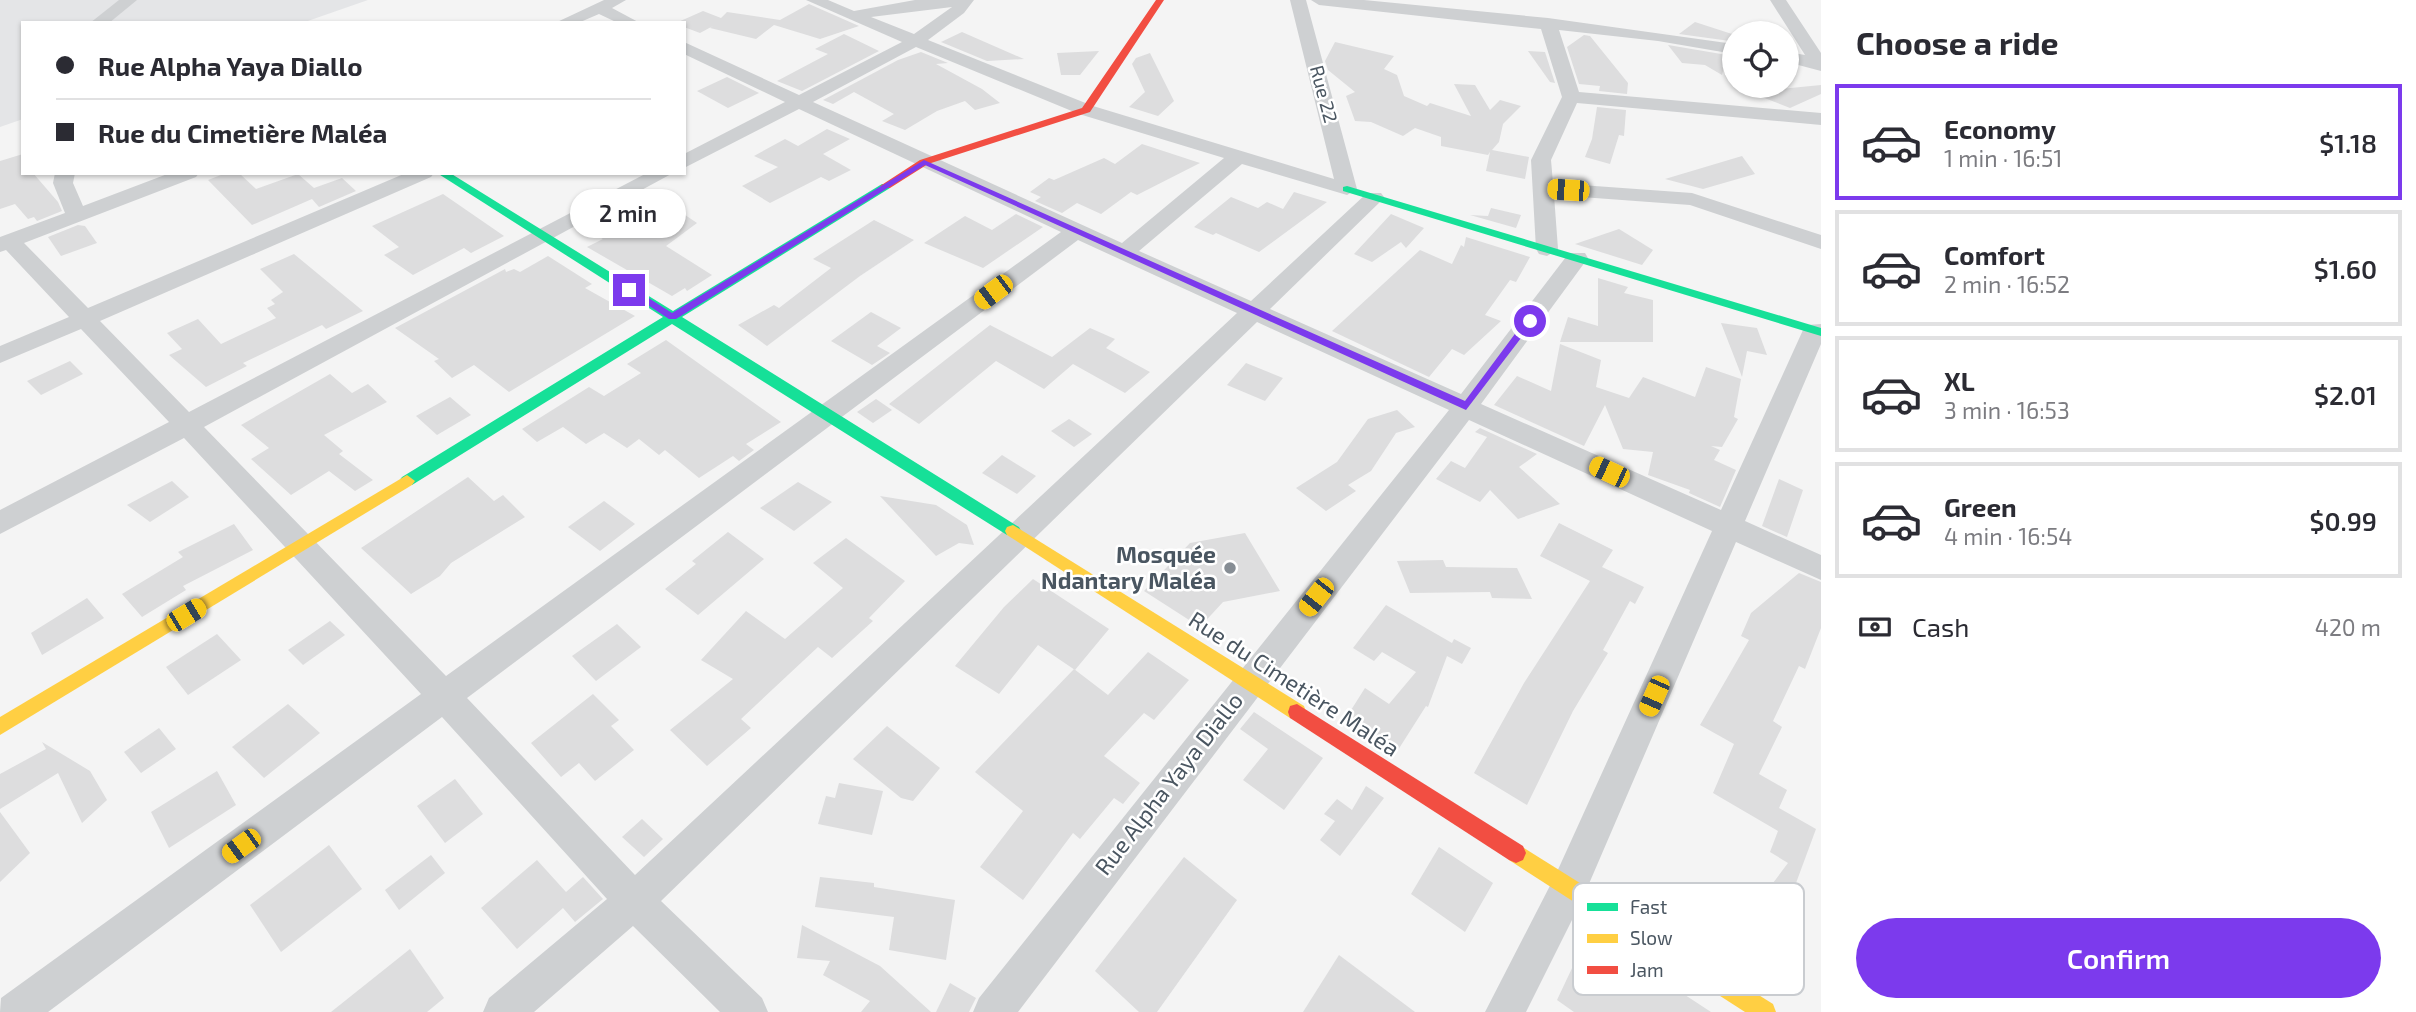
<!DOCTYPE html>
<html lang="en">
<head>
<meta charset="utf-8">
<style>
	:root { --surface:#fff; --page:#f2f2f3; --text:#2b2b33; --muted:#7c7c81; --line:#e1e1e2; --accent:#7c3aed }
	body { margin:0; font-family:"Exo 2",sans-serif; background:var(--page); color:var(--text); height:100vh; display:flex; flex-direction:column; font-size:26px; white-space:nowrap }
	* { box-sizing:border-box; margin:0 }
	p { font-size:23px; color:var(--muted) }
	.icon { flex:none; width:38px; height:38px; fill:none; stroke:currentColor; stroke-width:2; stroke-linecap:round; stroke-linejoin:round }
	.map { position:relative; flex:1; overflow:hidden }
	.sheet { display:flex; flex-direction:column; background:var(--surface); width:595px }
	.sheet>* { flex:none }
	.banner { position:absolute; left:21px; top:21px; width:665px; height:154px; border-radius:0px; box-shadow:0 2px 5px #0004; display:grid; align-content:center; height:154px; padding:0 35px; background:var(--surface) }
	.controls { position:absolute; left:1722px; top:21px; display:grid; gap:14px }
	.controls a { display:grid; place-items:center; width:77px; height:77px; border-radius:50%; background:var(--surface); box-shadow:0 2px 5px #0004; font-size:35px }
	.end { position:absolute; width:32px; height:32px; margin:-16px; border:9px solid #7c3aed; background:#fff; box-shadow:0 0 0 4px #fff }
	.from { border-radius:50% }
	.bubble { position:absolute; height:49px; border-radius:24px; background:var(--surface); box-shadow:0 2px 5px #0004; font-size:23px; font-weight:600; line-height:49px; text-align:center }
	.car { position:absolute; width:21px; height:42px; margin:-21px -10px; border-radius:9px; box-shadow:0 0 5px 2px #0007; background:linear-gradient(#f5c518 24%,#345 0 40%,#f5c518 0 76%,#345 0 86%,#f5c518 0) }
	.banner b { display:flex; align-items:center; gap:24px; height:66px; font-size:26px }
	.banner b+b { border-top:2px solid var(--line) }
	.banner i { width:18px; height:18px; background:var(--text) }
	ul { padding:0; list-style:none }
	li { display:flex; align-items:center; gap:21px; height:116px; margin:0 14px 10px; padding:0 21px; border:4px solid var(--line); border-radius:0px }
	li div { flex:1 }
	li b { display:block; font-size:26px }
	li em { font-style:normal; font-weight:600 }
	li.current { border-color:var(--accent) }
	li>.icon { width:63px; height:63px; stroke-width:1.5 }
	h2 { padding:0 35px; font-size:32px; line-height:84px }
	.pay { display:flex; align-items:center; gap:18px; height:77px; padding:0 35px; font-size:26px }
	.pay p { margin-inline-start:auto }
	.action { display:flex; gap:14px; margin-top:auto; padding:14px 35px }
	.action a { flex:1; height:80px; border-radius:42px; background:var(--accent); color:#fff; font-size:28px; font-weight:600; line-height:80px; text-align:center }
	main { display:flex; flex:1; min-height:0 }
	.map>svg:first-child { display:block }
	.airport { fill:#e4e5e7 }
	.building { fill:#ddddde }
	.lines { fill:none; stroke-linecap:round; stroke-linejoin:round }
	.street { fill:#ced0d2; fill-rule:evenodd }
	.fast { fill:#16e098; fill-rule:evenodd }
	.slow { fill:#ffcf43; fill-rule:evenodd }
	.jam { fill:#f24e42; fill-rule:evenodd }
	.route { fill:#7c3aed }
	.poi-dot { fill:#868d94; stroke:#fff; stroke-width:2.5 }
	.labels { text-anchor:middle; stroke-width:5; stroke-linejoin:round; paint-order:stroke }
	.far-street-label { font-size:19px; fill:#4a5661; stroke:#fff }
	.poi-label { font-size:23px; font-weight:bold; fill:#4a5661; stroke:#fff; text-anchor:end }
	.street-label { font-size:23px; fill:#4a5661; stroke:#fff }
	.key { fill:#fff; stroke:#c9ccd0; stroke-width:2 }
	.key-label { font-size:19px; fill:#4a5661 }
</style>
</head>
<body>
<main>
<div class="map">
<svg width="1821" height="1012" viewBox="0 0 1821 1012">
	<rect width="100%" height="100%" fill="#f4f4f4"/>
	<polygon class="airport" points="0,0 368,0 302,23 23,23 23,119 0,127"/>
	<g class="building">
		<polygon points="809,4 859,26 820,39 774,25 756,39 710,28 713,26 700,33 684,27 684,23 676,23 703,11 721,18 727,12 780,20"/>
		<polygon points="1695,22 1732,34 1730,41 1679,34"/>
		<polygon points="962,32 1024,59 987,61 941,42"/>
		<polygon points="844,34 879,51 802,91 777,81 828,54 815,49"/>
		<polygon points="1584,35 1590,36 1628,83 1627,94 1599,91 1600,86 1579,84 1567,47"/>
		<polygon points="1335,42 1394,56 1384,69 1397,75 1404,96 1427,106 1430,103 1471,116 1454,84 1475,85 1490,110 1500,100 1521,106 1503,124 1499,142 1492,150 1529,157 1525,179 1486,171 1490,152 1488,155 1441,146 1441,137 1415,128 1403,136 1371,122 1355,121 1346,96 1355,92 1328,70 1325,61"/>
		<polygon points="1668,45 1727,55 1722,75 1705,65 1682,63"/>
		<polygon points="1099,51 1080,75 1061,75 1057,53"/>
		<polygon points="1528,51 1545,52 1555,83 1550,82"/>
		<polygon points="921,52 948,63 936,64 982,89 1000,103 975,110 965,101 937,111 905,130 882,121 894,114 854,92 833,104 823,100 898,60"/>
		<polygon points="1150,53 1174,101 1158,116 1129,107 1145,92 1132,64 1136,58"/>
		<polygon points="727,77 759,93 728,108 697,91"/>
		<polygon points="1821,85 1821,94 1790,108 1749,92"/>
		<polygon points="1597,107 1626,110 1624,136 1619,135 1610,164 1585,157 1592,139"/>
		<polygon points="827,129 850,139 823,154 851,170 829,181 821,177 770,203 742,186 778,167 754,156 785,139 798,146"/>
		<polygon points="1142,144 1200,163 1137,195 1131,192 1101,214 1077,203 1062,213 1035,201 1041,197 1030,192 1049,178 1054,180 1104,158 1115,164"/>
		<polygon points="23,154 23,173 33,173 58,202 62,211 37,221 34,217 28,219 15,204 0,209 0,161"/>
		<polygon points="1742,156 1755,174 1703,189 1665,179"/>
		<polygon points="226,173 239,173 256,189 298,174 314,188 342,178 356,191 319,207 312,199 252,225 208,180"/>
		<polygon points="1294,192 1327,202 1259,252 1216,233 1213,235 1194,227 1231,197 1258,208 1267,202 1283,209"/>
		<polygon points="443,194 504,236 471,253 464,248 413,275 384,255 399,247 372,226"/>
		<polygon points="660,198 697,223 666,246 712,275 687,291 685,288 672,296 587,247 603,239 592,233"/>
		<polygon points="1491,208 1521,215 1516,228 1470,215 1488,216"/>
		<polygon points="1016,214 1043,227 983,268 924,243 965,216 992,230"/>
		<polygon points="1391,214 1424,228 1406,248 1401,242 1372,262 1354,254"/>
		<polygon points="874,220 914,240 860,276 767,346 738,325 774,305 779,308 831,268 813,259"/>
		<polygon points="78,225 85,226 97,243 61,256 48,237"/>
		<polygon points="1619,229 1653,250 1642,265 1575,244"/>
		<polygon points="1466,237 1530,257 1516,282 1510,280 1485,315 1501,321 1464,355 1452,349 1429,377 1332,331 1420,250 1452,264 1461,245 1464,247"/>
		<polygon points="294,254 363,311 326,329 322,325 243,363 247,366 206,387 169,355 182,349 167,333 198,319 221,344 276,318 267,308 275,304 271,300 283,292 260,269"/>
		<polygon points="548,256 592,284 585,288 635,316 509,392 474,365 452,378 434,361 439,359 395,328 505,269 506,272 514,269 520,272"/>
		<polygon points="1598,278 1628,287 1624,293 1653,300 1653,342 1560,342 1568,317 1598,326"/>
		<polygon points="871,312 901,328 877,346 890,353 872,365 831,341"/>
		<polygon points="1721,323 1757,328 1767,355 1747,351 1742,377"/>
		<polygon points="990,325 1052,357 1090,328 1115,339 1106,348 1150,372 1125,393 1073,364 1044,389 996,361 919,424 889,404"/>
		<polygon points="666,340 781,422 746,444 754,450 739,461 733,456 699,478 665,450 659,455 639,439 627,448 604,433 586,444 563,427 537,442 522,429 589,387 604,396 641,373 627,364"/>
		<polygon points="1560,344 1601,360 1596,387 1629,398 1643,377 1695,397 1706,367 1741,379 1734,417 1738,419 1722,447 1711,446 1720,450 1714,460 1736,470 1720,507 1689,493 1690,490 1648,475 1653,452 1623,449 1605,405 1584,446 1494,405 1517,376 1551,391"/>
		<polygon points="70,361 83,374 41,395 27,381"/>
		<polygon points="1246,363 1283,378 1265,401 1227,385"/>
		<polygon points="330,374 352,393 368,384 387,402 324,435 343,451 339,454 373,480 355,491 329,471 291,495 251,459 269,448 241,425"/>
		<polygon points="450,397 471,415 437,435 416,416"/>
		<polygon points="876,399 892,410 873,423 857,412"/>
		<polygon points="1397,410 1415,427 1396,433 1371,471 1348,485 1356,491 1326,511 1296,488 1337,462 1368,419"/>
		<polygon points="1069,419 1092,434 1074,447 1051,431"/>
		<polygon points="1480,428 1537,454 1519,467 1560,504 1518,519 1490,490 1480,502 1436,479 1451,461 1465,468 1487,437 1475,432"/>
		<polygon points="1002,455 1036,476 1017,494 982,473"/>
		<polygon points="468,477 494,501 503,495 525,517 451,563 440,576 411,594 361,548"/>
		<polygon points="1779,479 1803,490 1787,537 1762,526"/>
		<polygon points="172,481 189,497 150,522 127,505"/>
		<polygon points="798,482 832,502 794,531 760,508"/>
		<polygon points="880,496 936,505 967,525 974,545 959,543 936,556"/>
		<polygon points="604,501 635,524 600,551 568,527"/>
		<polygon points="1559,523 1613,550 1602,567 1644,587 1635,604 1630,601 1603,650 1608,653 1573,711 1527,805 1474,773 1524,683 1590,581 1540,556"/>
		<polygon points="234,524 253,550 183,586 186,590 142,617 122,594 183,557 178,552"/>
		<polygon points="728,532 764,559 698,615 665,589 696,564 692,561"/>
		<polygon points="1245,533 1280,591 1223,602 1200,627 1144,591 1190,543"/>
		<polygon points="846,538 905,581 869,618 873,621 832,658 818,647 741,719 751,728 707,766 670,730 733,679 701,660 746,611 785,639 843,588 813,563"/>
		<polygon points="1443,560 1446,567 1517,568 1532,599 1492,598 1490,592 1410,593 1397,561"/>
		<polygon points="1799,573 1821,582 1821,628 1805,669 1799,666 1773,721 1782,727 1759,774 1787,790 1779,808 1816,829 1789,902 1770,887 1788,863 1770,852 1778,831 1713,793 1734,744 1700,725 1749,640 1741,636 1751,613"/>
		<polygon points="1033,579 1109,629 1075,670 1038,645 999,694 955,666 1004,607"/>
		<polygon points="87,598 104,618 42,655 31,633"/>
		<polygon points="1386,605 1452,643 1454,639 1471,648 1462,664 1447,656 1428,707 1426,706 1398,750 1346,718 1365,688 1389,704 1416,672 1382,652 1374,661 1353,648"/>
		<polygon points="330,621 345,635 303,665 288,650"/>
		<polygon points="617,624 641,647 596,681 572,656"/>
		<polygon points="217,634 241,660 188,695 166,667"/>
		<polygon points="1148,652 1189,680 1154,720 1144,713 1104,756 1140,783 1123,804 1114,798 1080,839 1073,833 1023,900 980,867 1023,811 975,772 1074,669 1108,695"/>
		<polygon points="593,694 619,720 611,726 634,750 595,781 579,763 561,777 531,743"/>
		<polygon points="288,704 320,733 264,778 232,747"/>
		<polygon points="1254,712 1323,758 1284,810 1243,780 1268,749 1240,729"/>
		<polygon points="887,726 940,768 913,801 901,798 853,759"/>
		<polygon points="159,728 176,749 141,773 124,752"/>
		<polygon points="42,742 90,771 107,800 82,823 58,773 0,809 0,774 46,749"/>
		<polygon points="217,771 236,805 169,848 151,812"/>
		<polygon points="455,779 483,814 445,843 417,806"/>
		<polygon points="839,783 883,791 872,835 818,824 826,796 835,798"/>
		<polygon points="1366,786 1384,798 1340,856 1320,840 1335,821 1324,814 1337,799 1352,810"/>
		<polygon points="0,812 30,853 0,882"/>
		<polygon points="642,819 663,839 644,857 622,837"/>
		<polygon points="329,845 362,889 281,952 250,905"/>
		<polygon points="1439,847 1493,883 1465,932 1411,894"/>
		<polygon points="431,855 445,873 399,910 385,890"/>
		<polygon points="1184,857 1237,900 1157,1012 1139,1012 1095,971"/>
		<polygon points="537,860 566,892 583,877 603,899 575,922 563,908 517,949 481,908"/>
		<polygon points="820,877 874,883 874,887 955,900 946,960 889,950 894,917 815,907"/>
		<polygon points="802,925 880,966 931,1012 861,1012 870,1001 823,975 830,961 797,958"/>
		<polygon points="1582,947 1638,984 1639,982 1647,988 1653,974 1711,1012 1574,1012 1557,1000"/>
		<polygon points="410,949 444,998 427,1012 331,1012"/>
		<polygon points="1339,955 1415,1012 1303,1012"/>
		<polygon points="950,983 976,998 969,1012 936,1012"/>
	</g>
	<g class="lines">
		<g class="street">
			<polygon points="119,0 137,0 109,23 90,23"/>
			<polygon points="604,0 626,0 612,8 640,23 618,23 599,14 578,23 555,23"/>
			<path d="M806,0H828L854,11L915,0H974L964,13L928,40L1093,106L1334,179L1290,0H1306L1357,189L1347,195L1242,164L1139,251L1251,301L1367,193H1381L1384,197L1381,201L1270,309L1461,394L1569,253H1585L1588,258L1481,404L1721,510L1803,330L1807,325L1821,324V344L1745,521L1821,555V580L1736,542L1582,900L1526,1012H1485L1556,874L1712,531L1469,420L1018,1012H973L979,998L1449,410L1257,322L661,901L762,998L768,1012H720L633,926L534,1012H483L489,998L607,899L442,717L48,1012H0L1,998L421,694L184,438L0,534V510L169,422L81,329L0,363V346L69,317L6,250L0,252V237L65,213L53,183L55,173H75L73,183L83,206L170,173H199L196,177L24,243L88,308L406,173H434L431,177L100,321L189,412L647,173H673L204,427L446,676L1061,232L799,109L684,168V154L785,102L684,54V42L799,95L902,42ZM952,7L914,34L871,17ZM916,47L1079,114L1224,158L1122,243L813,102ZM1078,240L1237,313L635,875L467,698Z"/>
			<polygon points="1311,0 1364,0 1548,18 1734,44 1734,54 1658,41 1559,30 1579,92 1821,113 1821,125 1577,103 1551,160 1553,183 1692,193 1821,235 1821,249 1690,205 1554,195 1558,249 1547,256 1539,254 1536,249 1531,160 1562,97 1541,29 1319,5"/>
			<polygon points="1770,0 1786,0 1821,53 1821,71 1787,62 1787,52 1805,55"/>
		</g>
		<g class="fast">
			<polygon points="437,173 450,173 673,311 882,184 890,184 890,188 682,317 1019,527 1021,531 1019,535 1007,535 672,324 412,485 402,485 399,481 402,477 663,317"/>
			<polygon points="1347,186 1821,328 1821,336 1343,191 1343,187"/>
		</g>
		<g class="slow">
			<polygon points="407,475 415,481 412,485 0,735 0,717"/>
			<polygon points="1013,525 1304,706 1306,712 1304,718 1297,720 1290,718 1007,535 1005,531 1007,527"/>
			<polygon points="1516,843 1773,1004 1776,1012 1745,1012 1509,860 1506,853 1509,846"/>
		</g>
		<g class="jam">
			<polygon points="1156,0 1164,0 1090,112 928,164 890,188 880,186 920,160 1082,108"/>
			<polygon points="1297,704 1523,846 1526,853 1523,860 1516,863 1509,860 1290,718 1288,712 1290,706"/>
		</g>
	</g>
	<polygon class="route" points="924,160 1465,401 1526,319 1534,321 1466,410 925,165 676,319 669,319 625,290 633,288 672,313"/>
	<circle class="poi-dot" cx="1230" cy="568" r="7"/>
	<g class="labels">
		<g class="far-street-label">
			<text transform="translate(1324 94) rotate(75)" y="7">Rue 22</text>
		</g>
		<g class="poi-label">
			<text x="1216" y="563">Mosquée<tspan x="1216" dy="26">Ndantary Maléa</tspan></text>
		</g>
		<g class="street-label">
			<text transform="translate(1294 684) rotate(33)" y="8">Rue du Cimetière Maléa</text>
			<text transform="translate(1169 784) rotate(-52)" y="8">Rue Alpha Yaya Diallo</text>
		</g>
	</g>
	<rect x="1573" y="883" width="231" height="112" rx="10" class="key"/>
	<rect x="1587" y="903" width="31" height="8" fill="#16e098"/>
	<rect x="1587" y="934" width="31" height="9" fill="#ffcf43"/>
	<rect x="1587" y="966" width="31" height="8" fill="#f24e42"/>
	<g class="key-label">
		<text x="1630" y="914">Fast</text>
		<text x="1630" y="945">Slow</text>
		<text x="1630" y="977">Jam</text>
	</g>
</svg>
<div class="controls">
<a><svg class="icon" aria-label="locate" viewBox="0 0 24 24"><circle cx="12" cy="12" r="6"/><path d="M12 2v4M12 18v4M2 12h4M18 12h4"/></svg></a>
</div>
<i class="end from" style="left:1530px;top:321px"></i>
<i class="end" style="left:629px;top:290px"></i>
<div class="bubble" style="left:570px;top:189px;width:116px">2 min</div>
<i class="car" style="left:1568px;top:190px;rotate:274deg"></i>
<i class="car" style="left:993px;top:292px;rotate:233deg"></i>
<i class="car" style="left:1609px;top:472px;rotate:295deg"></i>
<i class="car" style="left:1316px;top:597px;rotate:218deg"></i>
<i class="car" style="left:186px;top:615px;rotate:59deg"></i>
<i class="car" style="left:1654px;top:696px;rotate:204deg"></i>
<i class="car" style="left:241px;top:846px;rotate:234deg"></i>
<div class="banner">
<b><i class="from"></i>Rue Alpha Yaya Diallo</b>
<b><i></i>Rue du Cimetière Maléa</b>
</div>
</div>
<section class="sheet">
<h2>Choose a ride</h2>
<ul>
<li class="current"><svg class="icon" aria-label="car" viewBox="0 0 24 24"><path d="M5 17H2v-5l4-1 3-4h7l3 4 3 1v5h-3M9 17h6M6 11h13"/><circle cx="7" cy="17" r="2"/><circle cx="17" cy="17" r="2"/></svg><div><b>Economy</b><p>1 min · 16:51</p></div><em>$1.18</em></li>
<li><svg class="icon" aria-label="car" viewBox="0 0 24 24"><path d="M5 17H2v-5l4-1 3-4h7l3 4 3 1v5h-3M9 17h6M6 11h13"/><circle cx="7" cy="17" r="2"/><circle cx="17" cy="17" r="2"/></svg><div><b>Comfort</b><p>2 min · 16:52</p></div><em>$1.60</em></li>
<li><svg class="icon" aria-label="car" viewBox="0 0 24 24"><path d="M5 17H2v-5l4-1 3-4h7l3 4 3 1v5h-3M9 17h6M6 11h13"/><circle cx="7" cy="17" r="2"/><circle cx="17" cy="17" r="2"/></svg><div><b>XL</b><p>3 min · 16:53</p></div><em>$2.01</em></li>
<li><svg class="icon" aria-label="car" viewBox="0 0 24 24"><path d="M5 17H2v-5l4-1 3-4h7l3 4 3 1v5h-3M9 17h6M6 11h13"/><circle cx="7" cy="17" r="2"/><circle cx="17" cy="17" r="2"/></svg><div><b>Green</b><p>4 min · 16:54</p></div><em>$0.99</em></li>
</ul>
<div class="pay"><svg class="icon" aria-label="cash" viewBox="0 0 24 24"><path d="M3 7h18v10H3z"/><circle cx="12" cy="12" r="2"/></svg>Cash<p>420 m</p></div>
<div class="action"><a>Confirm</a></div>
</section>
</main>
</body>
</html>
